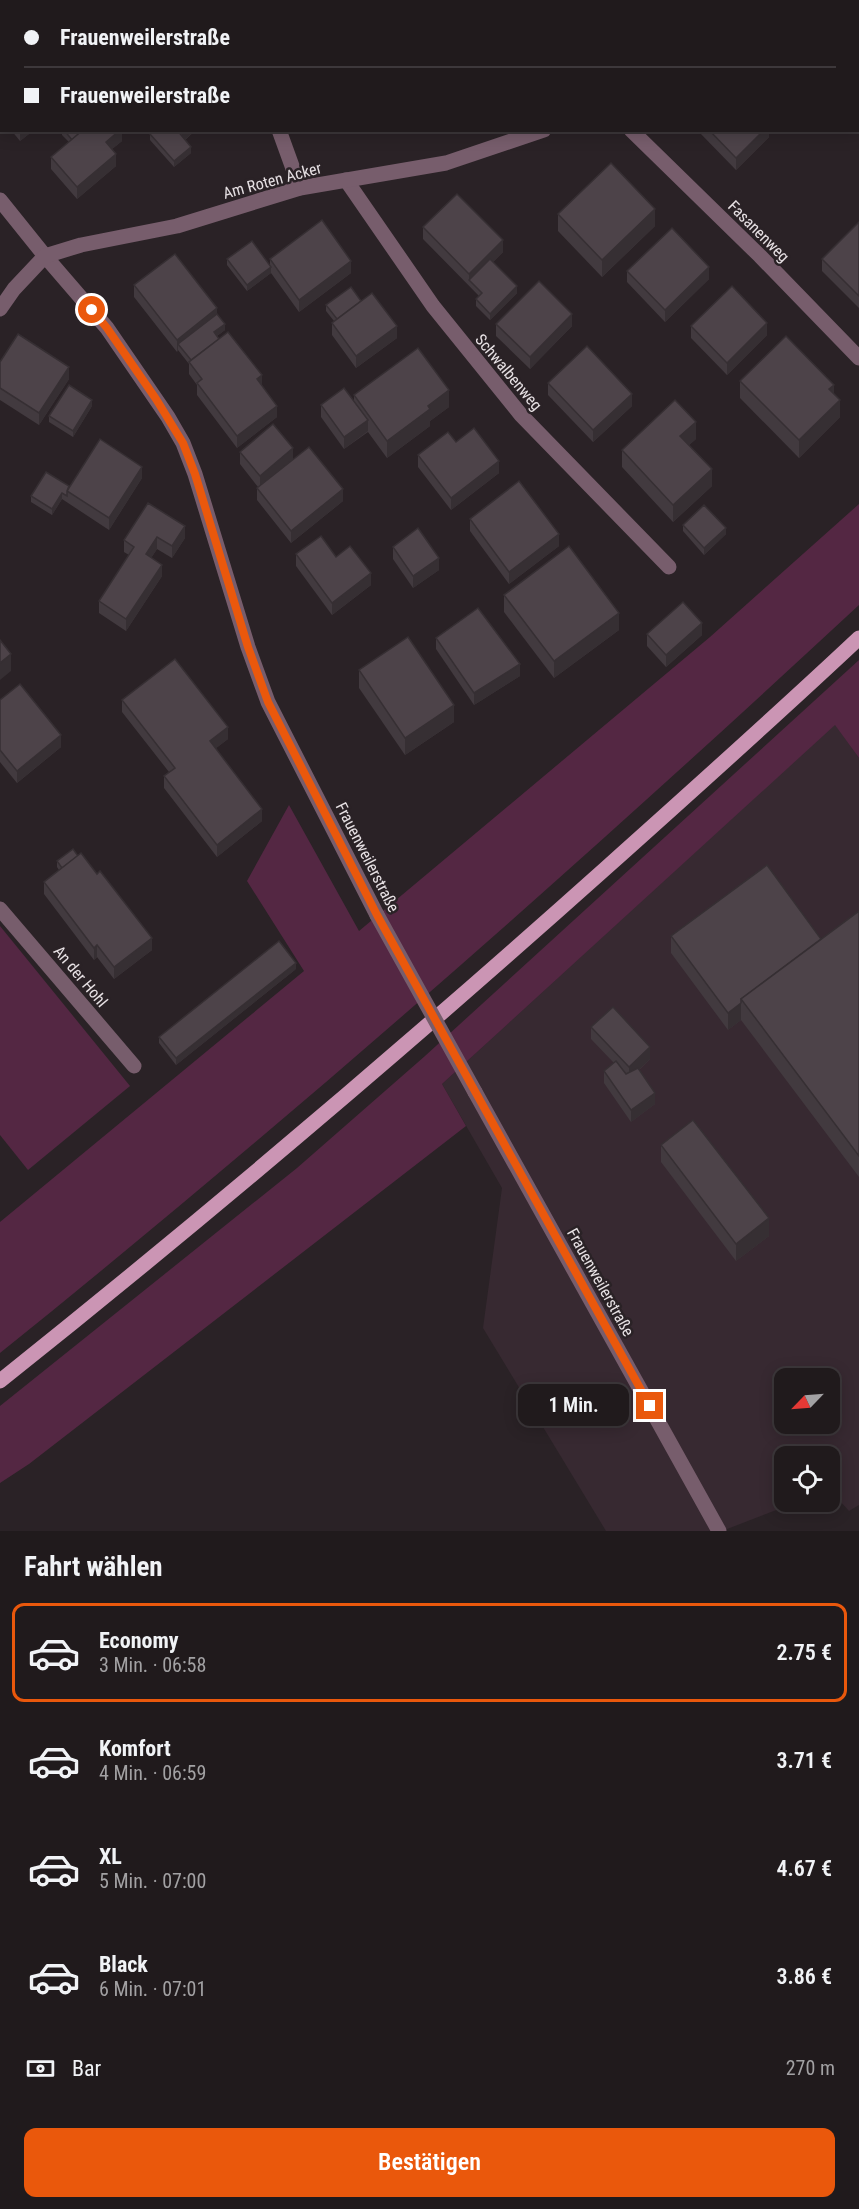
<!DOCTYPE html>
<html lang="de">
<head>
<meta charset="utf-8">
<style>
	:root { --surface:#201a1c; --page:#282325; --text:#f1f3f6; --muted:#a2a1a3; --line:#3d383b; --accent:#ea580c }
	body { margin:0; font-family:"Roboto Condensed",sans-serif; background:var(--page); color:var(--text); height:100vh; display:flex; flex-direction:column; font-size:22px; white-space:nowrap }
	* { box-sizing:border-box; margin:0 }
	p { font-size:20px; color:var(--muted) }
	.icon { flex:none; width:33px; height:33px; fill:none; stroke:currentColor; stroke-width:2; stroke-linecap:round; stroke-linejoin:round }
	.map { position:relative; height:1531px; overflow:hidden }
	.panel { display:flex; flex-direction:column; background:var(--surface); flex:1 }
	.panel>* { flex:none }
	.hud { position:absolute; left:0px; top:0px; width:860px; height:132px; box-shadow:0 3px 15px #0003,0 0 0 2px var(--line); display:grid; align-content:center; height:132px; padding:0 24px; background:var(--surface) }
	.needle { width:39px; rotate:245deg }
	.fabs { position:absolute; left:774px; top:1368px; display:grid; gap:12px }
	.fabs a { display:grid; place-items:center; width:66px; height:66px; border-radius:12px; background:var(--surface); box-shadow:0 3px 15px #0003,0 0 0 2px var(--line); font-size:30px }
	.end { position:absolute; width:27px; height:27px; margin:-14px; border:8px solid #ea580c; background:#fff; box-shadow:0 0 0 3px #fff }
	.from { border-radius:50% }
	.bubble { position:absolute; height:42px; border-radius:12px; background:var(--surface); box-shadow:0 3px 15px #0003,0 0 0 2px var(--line); font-size:20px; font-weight:600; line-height:42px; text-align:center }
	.hud b { display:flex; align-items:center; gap:21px; height:57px; font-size:22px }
	.hud b+b { border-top:2px solid var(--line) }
	.hud i { width:15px; height:15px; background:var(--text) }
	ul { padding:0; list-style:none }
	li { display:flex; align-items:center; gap:18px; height:99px; margin:0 12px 9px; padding:0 12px; border:3px solid transparent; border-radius:12px }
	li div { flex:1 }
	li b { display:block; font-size:22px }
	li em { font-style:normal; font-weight:600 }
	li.on { border-color:var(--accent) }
	li>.icon { width:54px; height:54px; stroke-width:1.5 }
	h2 { padding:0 24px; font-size:27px; line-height:72px }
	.pay { display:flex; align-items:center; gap:15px; height:66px; padding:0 24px; font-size:22px }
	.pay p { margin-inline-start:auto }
	.cta { display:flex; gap:12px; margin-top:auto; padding:12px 24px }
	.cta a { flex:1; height:69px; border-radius:12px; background:var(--accent); color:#fff; font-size:24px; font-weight:600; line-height:69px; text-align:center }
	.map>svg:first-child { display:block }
	.built { fill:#372931; fill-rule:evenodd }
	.green { fill:#542743 }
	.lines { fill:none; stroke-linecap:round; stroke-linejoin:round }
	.street { stroke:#775d6c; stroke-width:15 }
	.primary { stroke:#cb95b4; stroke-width:15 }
	.street-bridge { stroke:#775d6c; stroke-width:15 }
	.wall { fill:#423a3f }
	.shaded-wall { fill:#362f33 }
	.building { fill:#4d4349; stroke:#362f33; stroke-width:1.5 }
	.route { stroke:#ea580c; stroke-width:8 }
	.labels { text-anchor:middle; stroke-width:5; stroke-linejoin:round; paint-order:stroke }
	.street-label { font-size:16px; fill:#e7e1e4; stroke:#2a2226 }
</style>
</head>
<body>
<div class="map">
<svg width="859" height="1531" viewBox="0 0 859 1531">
	<rect width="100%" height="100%" fill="#2a2226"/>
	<path class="built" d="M835,724L859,758V1505L849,1511L830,1490V1456H784V1502H797L722,1531H606L483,1328L502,1188L442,1084ZM784,1378H830V1424H784Z"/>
	<g class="green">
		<path d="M859,504V605C581,863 296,1115 0,1353V1222L304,971L247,881L289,805L359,931L710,637Z"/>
		<polygon points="859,660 859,758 835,725 442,1084 466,1126 29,1464 0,1483 0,1406 297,1168 425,1056"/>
		<polygon points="0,926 130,1086 28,1170 0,1135"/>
	</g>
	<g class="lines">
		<g class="street">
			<polyline points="233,0 234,2"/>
			<polyline points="781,2 783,0"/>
			<polyline points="279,130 300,188"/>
			<polyline points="631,130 760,256 859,358"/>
			<polyline points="346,180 433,306 521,415 669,567"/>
			<polyline points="0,200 45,256 107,328 168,417 183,443 195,474 248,647 268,702 377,915"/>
			<polyline points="0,309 14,289 45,256 81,245 177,226 300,188 446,163 544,130"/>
			<polyline points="0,909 134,1066"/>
			<polyline points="475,1092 719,1531"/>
		</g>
		<path class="primary" d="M0,1381C207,1216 408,1045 606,868C691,792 776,716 859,638"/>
		<polyline class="street-bridge" points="377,915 475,1092"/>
	</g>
	<g class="wall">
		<polygon points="647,0 732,0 730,2 649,2"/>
		<polygon points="2,92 2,118 0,116 0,93"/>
		<polygon points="11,130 34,130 20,141"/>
		<polygon points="62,130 122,130 122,141 112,149 116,166 77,199 51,169 51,157 69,142 62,135"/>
		<polygon points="154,130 196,130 185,140 191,153 174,167 150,140 150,134"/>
		<polygon points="699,130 769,130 769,137 736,170 699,132"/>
		<polygon points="558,214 655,226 602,277 558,231"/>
		<polygon points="859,222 859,308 822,271 822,259"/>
		<polygon points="423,227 503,252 493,262 517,293 490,320 476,306 476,299 479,296 423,239"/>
		<polygon points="227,259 270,265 270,259 351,273 299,312 271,273 247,291 227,265"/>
		<polygon points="627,271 709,279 665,322 627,282"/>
		<polygon points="134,285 217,314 225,330 217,336 262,386 277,417 237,448 197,395 197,385 189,374 189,364 178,350 177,352 134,297"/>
		<polygon points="361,301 397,338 356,368 332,335 332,323 334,321 326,311 326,305"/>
		<polygon points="496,324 572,326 530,369 496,336"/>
		<polygon points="691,326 767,335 727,375 691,338"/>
		<polygon points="0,362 69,379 39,425 0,400"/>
		<polygon points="740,381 834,394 840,417 799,458 740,398"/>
		<polygon points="548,383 632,406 593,442 548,395"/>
		<polygon points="354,395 449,407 430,421 430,426 387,458 368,432 344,449 321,417 321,405 354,401"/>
		<polygon points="92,406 73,437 49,422 49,416"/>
		<polygon points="696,439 689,445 712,486 673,522 622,467 622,450"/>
		<polygon points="456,442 499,473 451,510 418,467 418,455"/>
		<polygon points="240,452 293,459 343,501 291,543 257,500 257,488 258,487 240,464"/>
		<polygon points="142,478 109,530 62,499 52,515 31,502 31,496 69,486"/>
		<polygon points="148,503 185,538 172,558 157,549 151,558 162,576 126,631 99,613 99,601 129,555 124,552 124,540"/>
		<polygon points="470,519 559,546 509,584 470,531"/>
		<polygon points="683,525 726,534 704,555 683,531"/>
		<polygon points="393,547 439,570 413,588 393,559"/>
		<polygon points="296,554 336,557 371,585 332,615 296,566"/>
		<polygon points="504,595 619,630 554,678 504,612"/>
		<polygon points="647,634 702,635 666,667 647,646"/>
		<polygon points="436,638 520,676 474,705 436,649"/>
		<polygon points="359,670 454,722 405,755 359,688"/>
		<polygon points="0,700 61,747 17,783 0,762"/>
		<polygon points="122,700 228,739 216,748 262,821 217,857 164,788 164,776 169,772 122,712"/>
		<polygon points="57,861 152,950 114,979 97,957 94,960 44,894 44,882 59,870 57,867"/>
		<polygon points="859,911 859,1177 741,1020 728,1030 671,953 671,936 821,939"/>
		<polygon points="296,969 176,1065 159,1043 159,1037"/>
		<polygon points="591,1027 650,1059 639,1070 655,1104 631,1122 604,1083 604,1071 614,1063 591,1039"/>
		<polygon points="661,1145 769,1236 736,1261 661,1162"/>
	</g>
	<g class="shaded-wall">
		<polygon points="581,0 590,0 590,2 580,2"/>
		<polygon points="720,0 732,0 730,2 718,2"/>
		<polygon points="2,59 2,71 0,72 0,61"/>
		<polygon points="859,69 859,81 858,82 858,70"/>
		<polygon points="20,130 34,130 20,141"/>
		<polygon points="120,130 122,130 122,141 106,154 106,142"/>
		<polygon points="182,130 196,130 182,142"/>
		<polygon points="764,130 769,130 769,137 736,170 736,158"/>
		<polygon points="191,147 191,153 174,167 174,161"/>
		<polygon points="116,154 116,166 77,199 77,187"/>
		<polygon points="655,209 655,226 602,277 602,260"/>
		<polygon points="503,240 503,252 472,283 469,280 469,286 469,274"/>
		<polygon points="351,261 351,273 299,312 299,300"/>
		<polygon points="271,267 271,273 247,291 247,285"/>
		<polygon points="709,267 709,279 665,322 665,310"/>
		<polygon points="517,286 517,293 490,320 490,314"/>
		<polygon points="217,308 217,320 178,344 178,350 177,352 177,340"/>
		<polygon points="572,314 572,326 530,369 530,357"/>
		<polygon points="767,323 767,335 727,375 727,363"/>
		<polygon points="225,324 225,330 214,338 214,332"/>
		<polygon points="397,326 397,338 356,368 356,356"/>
		<polygon points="69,367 69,379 39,425 39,413"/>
		<polygon points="262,375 262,387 257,379"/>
		<polygon points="834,385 834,402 829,389"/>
		<polygon points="449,390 449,407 430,421 430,426 387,458 387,441 428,406"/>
		<polygon points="632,394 632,406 593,442 593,430"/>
		<polygon points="92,400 92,406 73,437 73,431"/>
		<polygon points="840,400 840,417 799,458 799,440"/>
		<polygon points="277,406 277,417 237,448 237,436"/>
		<polygon points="368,420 368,431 344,449 344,437"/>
		<polygon points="696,422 696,439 680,453 680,436"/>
		<polygon points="293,448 293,460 260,488 260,476"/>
		<polygon points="499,461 499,473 451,510 451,498"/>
		<polygon points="142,467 142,478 109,530 109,518"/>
		<polygon points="712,469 712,486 673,522 673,505"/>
		<polygon points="343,489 343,501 291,543 291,531"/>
		<polygon points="62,493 62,499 52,515 52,509"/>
		<polygon points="185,526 185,538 172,558 172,546"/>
		<polygon points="726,528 726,534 704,555 704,548"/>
		<polygon points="559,534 559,546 509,584 509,572"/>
		<polygon points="157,537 157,549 146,566 146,554"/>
		<polygon points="439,558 439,570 413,588 413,576"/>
		<polygon points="162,565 162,576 126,631 126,619"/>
		<polygon points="371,573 371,585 332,615 332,603"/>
		<polygon points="619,613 619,630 554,678 554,661"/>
		<polygon points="702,623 702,635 666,667 666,655"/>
		<polygon points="11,654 11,671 0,680 0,663"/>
		<polygon points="520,664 520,676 474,705 474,693"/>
		<polygon points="454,705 454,722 405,755 405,738"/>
		<polygon points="228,727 228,739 210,753 210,741"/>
		<polygon points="61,735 61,747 17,783 17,771"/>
		<polygon points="262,809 262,821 217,857 217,845"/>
		<polygon points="152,938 152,950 114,979 114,967"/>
		<polygon points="97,945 97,957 94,960 94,948"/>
		<polygon points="296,963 296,969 176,1065 176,1058"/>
		<polygon points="741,1003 741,1020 728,1030 728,1013"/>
		<polygon points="650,1047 650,1059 629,1079 629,1067"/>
		<polygon points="655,1093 655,1104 631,1122 631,1110"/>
		<polygon points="769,1218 769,1236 736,1261 736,1244"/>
	</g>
	<g class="building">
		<polygon points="0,0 13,0 11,2 2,2 2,9 0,10"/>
		<polygon points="290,0 349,0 350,2 291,2"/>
		<polygon points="542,0 581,0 580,2 541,2"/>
		<polygon points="608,0 618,0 619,2 607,2"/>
		<polygon points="654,0 678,0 680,2 655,2"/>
		<polygon points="684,0 720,0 718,2 685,2"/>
		<polygon points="858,2 859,3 859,69 858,70"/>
		<polygon points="0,33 2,34 2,59 0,61"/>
		<polygon points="2,92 2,106 0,104 0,93"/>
		<polygon points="64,130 83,130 72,140"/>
		<polygon points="83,130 120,130 106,142 116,154 77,187 51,157"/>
		<polygon points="154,130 177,130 191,147 174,161 150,134"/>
		<polygon points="709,130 764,130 736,158"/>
		<polygon points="611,163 655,209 602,260 558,214"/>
		<polygon points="457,194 503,240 469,274 423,227"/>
		<polygon points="322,220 351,261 299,300 270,259"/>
		<polygon points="859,222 859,296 822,259"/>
		<polygon points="672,228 709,267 665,310 627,271"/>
		<polygon points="252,241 271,267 247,285 227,259"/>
		<polygon points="175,254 217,308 177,340 134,285"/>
		<polygon points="490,259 517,286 490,314 476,299 482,293 469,280"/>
		<polygon points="539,281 572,314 530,357 496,324"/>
		<polygon points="732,286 767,323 727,363 691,326"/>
		<polygon points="351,287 361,301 337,319 326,305"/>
		<polygon points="372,293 397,326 356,356 332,323"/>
		<polygon points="217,314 225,324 214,332 219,339 191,360 178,344"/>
		<polygon points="228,332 262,375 257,379 277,406 237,436 197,383 202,379 189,362"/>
		<polygon points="18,334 69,367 39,413 0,388 0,362"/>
		<polygon points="786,336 834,385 829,389 840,400 799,440 740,381"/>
		<polygon points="587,346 632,394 593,430 548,383"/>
		<polygon points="418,348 449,390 428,406 430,409 387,441 354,395"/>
		<polygon points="69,385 92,400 73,431 49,416"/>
		<polygon points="344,388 368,420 344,437 321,405"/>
		<polygon points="675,400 696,422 680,436 712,469 673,505 622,450"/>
		<polygon points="273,424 293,448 260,476 240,452"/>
		<polygon points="474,428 499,461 451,498 418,455 448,432 456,442"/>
		<polygon points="100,439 142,467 109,518 67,491"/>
		<polygon points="309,447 343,489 291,531 257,488"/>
		<polygon points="46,472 69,486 67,491 67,496 62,493 52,509 31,496"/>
		<polygon points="519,481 559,534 509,572 470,519"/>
		<polygon points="148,503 185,526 172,546 157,537 146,554 162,565 126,619 99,601 134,547 124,540"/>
		<polygon points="704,505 726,528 704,548 683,525"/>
		<polygon points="418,528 439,558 413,576 393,547"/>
		<polygon points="321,536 336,557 350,546 371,573 332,603 296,554"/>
		<polygon points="569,546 619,613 554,661 504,595"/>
		<polygon points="683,602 702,623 666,655 647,634"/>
		<polygon points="478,608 520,664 474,693 436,638"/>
		<polygon points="408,637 454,705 405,738 359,670"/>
		<polygon points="0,640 11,654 0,663"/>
		<polygon points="175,659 228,727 210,741 262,809 217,845 164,776 175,768 122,700"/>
		<polygon points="20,684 61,735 17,771 0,750 0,700"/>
		<polygon points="73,849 78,856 62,868 57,861"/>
		<polygon points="81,853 97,874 100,871 152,938 114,967 97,945 94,948 44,882"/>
		<polygon points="767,865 821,939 741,999 741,1003 728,1013 671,936"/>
		<polygon points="859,911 859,1156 741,999"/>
		<polygon points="279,941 296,963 176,1058 159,1037"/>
		<polygon points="613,1007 650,1047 629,1067 591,1027"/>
		<polygon points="616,1061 626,1074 638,1068 655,1093 631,1110 604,1071"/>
		<polygon points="693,1120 769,1218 736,1244 661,1145"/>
	</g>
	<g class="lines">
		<polyline class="route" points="92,310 107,328 156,399 183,443 195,474 248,647 268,702 377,915 650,1406"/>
	</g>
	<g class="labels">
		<g class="street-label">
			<text transform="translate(272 180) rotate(-15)" y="6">Am Roten Acker</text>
			<text transform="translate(759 231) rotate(45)" y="6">Fasanenweg</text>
			<text transform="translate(509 372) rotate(50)" y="6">Schwalbenweg</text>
			<text transform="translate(368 857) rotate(63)" y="6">Frauenweilerstraße</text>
			<text transform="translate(81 976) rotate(50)" y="6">An der Hohl</text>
			<text transform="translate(601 1282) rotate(61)" y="6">Frauenweilerstraße</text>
		</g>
	</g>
</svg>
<div class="fabs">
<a><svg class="needle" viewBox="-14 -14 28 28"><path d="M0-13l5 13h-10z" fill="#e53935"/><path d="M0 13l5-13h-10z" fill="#a2a1a3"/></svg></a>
<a><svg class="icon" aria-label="locate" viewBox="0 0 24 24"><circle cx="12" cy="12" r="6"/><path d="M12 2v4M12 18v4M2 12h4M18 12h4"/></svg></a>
</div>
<i class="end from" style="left:92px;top:310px"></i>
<i class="end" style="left:650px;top:1406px"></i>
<div class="bubble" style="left:518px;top:1384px;width:111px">1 Min.</div>
<div class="hud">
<b><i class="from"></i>Frauenweilerstraße</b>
<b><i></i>Frauenweilerstraße</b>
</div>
</div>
<section class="panel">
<h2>Fahrt wählen</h2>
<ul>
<li class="on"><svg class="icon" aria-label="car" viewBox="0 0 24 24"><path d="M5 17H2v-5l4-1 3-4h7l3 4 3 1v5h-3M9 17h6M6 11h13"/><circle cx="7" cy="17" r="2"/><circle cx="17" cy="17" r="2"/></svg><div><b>Economy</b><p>3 Min. · 06:58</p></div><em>2.75 €</em></li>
<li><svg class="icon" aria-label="car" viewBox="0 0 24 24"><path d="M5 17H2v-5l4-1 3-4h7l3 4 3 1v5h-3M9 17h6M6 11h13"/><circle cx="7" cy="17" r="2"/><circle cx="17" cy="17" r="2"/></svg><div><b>Komfort</b><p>4 Min. · 06:59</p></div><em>3.71 €</em></li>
<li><svg class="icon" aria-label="car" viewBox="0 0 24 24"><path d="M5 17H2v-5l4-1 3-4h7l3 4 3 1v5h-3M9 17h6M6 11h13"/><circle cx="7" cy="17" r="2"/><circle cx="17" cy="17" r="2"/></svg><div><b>XL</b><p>5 Min. · 07:00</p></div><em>4.67 €</em></li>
<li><svg class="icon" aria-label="car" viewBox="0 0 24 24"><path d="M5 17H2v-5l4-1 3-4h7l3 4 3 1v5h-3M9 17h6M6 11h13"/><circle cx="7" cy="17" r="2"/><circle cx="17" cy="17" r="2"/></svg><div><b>Black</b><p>6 Min. · 07:01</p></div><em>3.86 €</em></li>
</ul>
<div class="pay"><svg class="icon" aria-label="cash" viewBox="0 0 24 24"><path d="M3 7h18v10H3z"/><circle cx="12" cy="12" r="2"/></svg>Bar<p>270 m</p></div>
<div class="cta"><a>Bestätigen</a></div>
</section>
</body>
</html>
